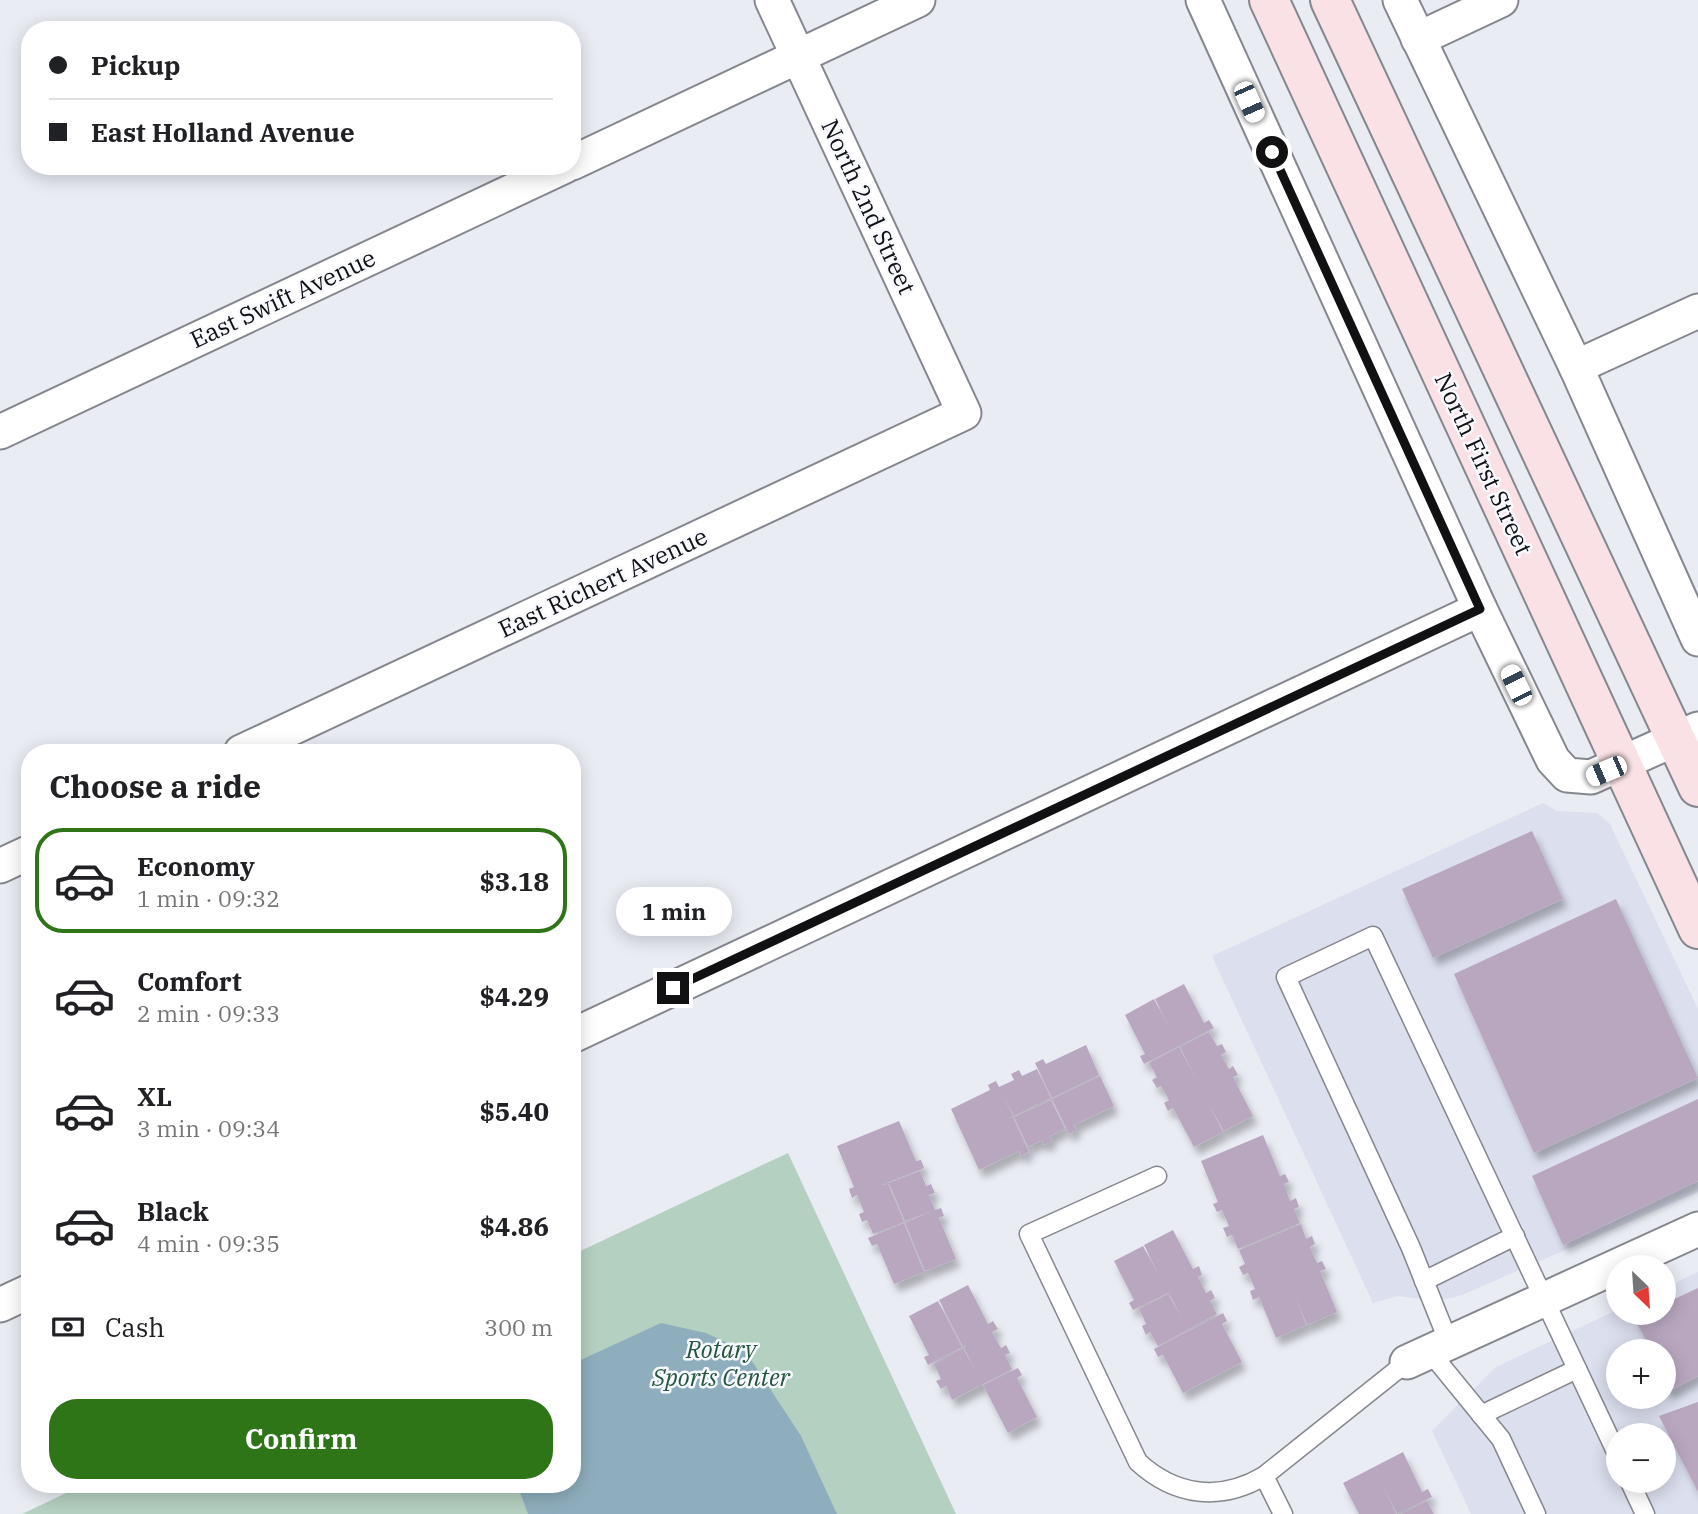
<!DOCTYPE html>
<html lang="en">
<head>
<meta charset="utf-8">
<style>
	:root { --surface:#fff; --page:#f6f6f6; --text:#202124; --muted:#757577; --line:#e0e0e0; --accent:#2e7517 }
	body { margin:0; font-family:"IBM Plex Serif",serif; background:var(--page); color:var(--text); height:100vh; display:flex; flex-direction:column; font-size:26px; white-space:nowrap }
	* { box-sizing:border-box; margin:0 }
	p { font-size:23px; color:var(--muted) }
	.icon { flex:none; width:38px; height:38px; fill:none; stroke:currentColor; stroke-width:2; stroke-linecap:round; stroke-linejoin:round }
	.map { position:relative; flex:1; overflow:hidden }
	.details { position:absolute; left:21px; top:744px; width:560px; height:749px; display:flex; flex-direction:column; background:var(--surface); border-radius:28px; box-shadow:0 4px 18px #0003 }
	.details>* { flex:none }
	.hud { position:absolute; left:21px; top:21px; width:560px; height:154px; border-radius:28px; box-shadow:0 4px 18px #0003; display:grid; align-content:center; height:154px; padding:0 28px; background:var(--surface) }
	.needle { width:46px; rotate:155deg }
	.buttons { position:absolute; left:1606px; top:1255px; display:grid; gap:14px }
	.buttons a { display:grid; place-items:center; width:70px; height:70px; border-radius:50%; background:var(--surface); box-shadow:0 4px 18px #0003; font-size:35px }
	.end { position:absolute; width:32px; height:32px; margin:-16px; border:9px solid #111114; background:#fff; box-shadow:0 0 0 4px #fff }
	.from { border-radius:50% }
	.bubble { position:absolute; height:49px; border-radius:24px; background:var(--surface); box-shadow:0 4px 18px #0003; font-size:23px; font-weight:700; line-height:49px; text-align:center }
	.car { position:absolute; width:21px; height:42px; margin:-21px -10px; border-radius:9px; box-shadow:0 0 5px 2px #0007; background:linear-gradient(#fff 24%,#345 0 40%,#fff 0 76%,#345 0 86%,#fff 0) }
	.hud b { display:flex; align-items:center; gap:24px; height:66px; font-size:26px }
	.hud b+b { border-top:2px solid var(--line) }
	.hud i { width:18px; height:18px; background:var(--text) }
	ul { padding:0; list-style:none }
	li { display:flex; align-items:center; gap:21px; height:105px; margin:0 14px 10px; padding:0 14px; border:4px solid transparent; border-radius:28px }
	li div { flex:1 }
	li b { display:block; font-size:26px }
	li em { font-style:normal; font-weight:700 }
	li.active { border-color:var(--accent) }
	li>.icon { width:63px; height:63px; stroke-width:1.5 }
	h2 { padding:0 28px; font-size:32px; line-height:84px }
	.pay { display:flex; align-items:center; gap:18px; height:77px; padding:0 28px; font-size:26px }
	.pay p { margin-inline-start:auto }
	.primary-button { display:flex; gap:14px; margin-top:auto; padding:14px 28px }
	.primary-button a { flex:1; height:80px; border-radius:28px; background:var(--accent); color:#fff; font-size:28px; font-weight:700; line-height:80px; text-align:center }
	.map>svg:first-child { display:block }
	.built { fill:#dbdfee; fill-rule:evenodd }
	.green { fill:#b4d0c0 }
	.water { fill:#8faebd }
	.building { fill:#b9a7c0; filter:url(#shadow) }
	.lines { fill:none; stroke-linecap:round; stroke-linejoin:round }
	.lane-casing { stroke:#85878e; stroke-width:21 }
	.street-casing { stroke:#85878e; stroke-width:37 }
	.secondary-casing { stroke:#85878e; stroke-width:42 }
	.lane { stroke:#fff; stroke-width:18 }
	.street { stroke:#fff; stroke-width:33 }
	.secondary { stroke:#fae1e5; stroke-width:38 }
	.route { stroke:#111114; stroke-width:9 }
	.labels { text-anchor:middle; stroke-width:5; stroke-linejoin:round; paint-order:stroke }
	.street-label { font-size:24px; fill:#111114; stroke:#f8f9fe }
	.park-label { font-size:24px; font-style:italic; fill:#23563d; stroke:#f8f9fe }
</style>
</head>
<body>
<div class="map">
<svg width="1698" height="1514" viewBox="0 0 1698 1514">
	<defs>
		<filter id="shadow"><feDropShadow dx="4.5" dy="8" stdDeviation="3.5" flood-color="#0004"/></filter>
	</defs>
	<rect width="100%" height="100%" fill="#eaecf4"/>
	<g class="built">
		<polygon points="1543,803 1557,811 1597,813 1610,824 1698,1009 1698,1192 1462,1295 1438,1301 1397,1296 1373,1303 1212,956"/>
		<path d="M1698,1272V1514H1471L1432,1431L1496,1367L1619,1309V1312H1664V1288ZM1619,1351H1664V1396H1619ZM1619,1435H1664V1480H1619Z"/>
	</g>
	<polygon class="green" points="788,1153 956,1514 22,1514 85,1484 572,1484 572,1255"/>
	<polygon class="water" points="661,1323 706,1333 746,1352 801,1436 837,1514 528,1514 517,1484 572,1484 572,1364"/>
	<g class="building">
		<polygon points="1532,831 1563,899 1433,958 1402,889"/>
		<polygon points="1616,899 1698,1078 1534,1153 1454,974"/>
		<polygon points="1184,984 1204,1023 1209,1020 1214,1028 1144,1064 1140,1056 1145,1054 1125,1015 1154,999 1170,1029 1155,999"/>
		<polygon points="1209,1032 1217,1046 1222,1044 1226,1052 1221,1055 1229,1069 1233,1066 1238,1075 1233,1077 1253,1116 1224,1131 1208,1103 1223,1132 1194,1147 1173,1108 1168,1111 1164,1103 1169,1100 1161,1086 1157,1088 1152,1080 1157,1077 1149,1063 1179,1047 1199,1084 1180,1047"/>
		<polygon points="1086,1045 1099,1075 1052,1098 1035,1063 1043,1059 1046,1064"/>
		<polygon points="1037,1069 1051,1098 1014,1116 1003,1096 1013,1116 1008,1119 1013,1117 1029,1152 1021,1156 1019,1151 979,1170 951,1109 990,1090 988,1085 996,1081 999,1087 1014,1080 1011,1074 1019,1070 1022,1076"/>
		<polygon points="1100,1076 1114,1106 1074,1125 1077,1130 1069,1134 1052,1099"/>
		<polygon points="1698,1099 1698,1181 1563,1245 1532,1176"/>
		<polygon points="1051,1100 1065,1129 1050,1136 1052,1141 1044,1145 1042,1140 1028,1147 1014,1117"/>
		<polygon points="899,1121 916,1161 921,1160 924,1168 881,1185 888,1184 904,1222 873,1234 867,1220 862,1222 859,1214 864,1212 857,1195 852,1198 849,1189 854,1187 837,1146"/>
		<polygon points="1263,1135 1280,1176 1285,1174 1289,1182 1284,1184 1290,1201 1296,1198 1299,1207 1294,1209 1300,1223 1238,1249 1232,1235 1227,1237 1223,1228 1229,1226 1222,1210 1217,1212 1213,1204 1218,1202 1201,1161"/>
		<polygon points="920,1171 926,1186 931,1184 935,1193 929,1195 935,1210 941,1208 944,1216 939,1218 956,1259 925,1271 905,1223 932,1211 905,1221 889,1183"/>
		<polygon points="904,1223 924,1272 894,1284 877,1244 872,1246 868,1238"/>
		<polygon points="1301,1224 1306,1239 1312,1236 1315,1244 1310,1247 1317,1263 1322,1261 1326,1269 1320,1271 1337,1312 1307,1325 1295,1295 1306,1325 1276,1338 1259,1297 1253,1300 1250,1291 1255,1289 1248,1273 1243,1275 1239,1267 1245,1264 1239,1250"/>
		<polygon points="1173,1230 1193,1269 1199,1266 1202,1275 1198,1277 1206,1293 1211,1290 1215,1298 1210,1301 1217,1314 1158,1346 1150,1332 1146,1335 1142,1326 1146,1324 1139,1309 1168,1294 1181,1317 1169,1293 1172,1291 1133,1310 1129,1303 1134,1300 1114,1261 1143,1246 1159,1275 1144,1245"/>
		<polygon points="968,1285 988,1324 993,1321 998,1329 992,1332 1001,1348 1006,1345 1010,1353 1005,1355 1012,1369 952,1400 946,1386 941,1389 936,1381 941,1379 934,1364 963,1348 976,1372 964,1348 966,1345 963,1347 939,1300"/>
		<polygon points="1698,1288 1698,1376 1668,1392 1664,1384 1664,1351 1652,1351 1633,1316 1641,1312 1664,1312 1664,1304"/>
		<polygon points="938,1301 962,1347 928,1365 924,1357 929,1355 909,1316"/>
		<polygon points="1223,1313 1227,1321 1222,1324 1242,1362 1183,1393 1163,1355 1158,1357 1154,1349"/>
		<polygon points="1018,1368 1022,1375 1017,1378 1037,1417 1008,1433 983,1385"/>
		<polygon points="1698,1402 1698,1492 1659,1416"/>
		<polygon points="1403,1452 1422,1492 1428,1489 1432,1497 1397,1514 1383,1486 1396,1514 1359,1514 1343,1483"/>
		<polygon points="1427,1501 1434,1514 1401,1514"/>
	</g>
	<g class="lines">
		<g class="lane-casing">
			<g id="lane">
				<path d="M1157,1176L1029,1234L1138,1462C1175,1496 1220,1502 1264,1476"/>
				<polyline points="1424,1281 1515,1236"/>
				<polyline points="1449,1343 1411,1248 1286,977 1373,936 1619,1458"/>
				<polyline points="1430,1352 1501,1439 1536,1514"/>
				<polyline points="1481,1415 1577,1369"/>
				<polyline points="1629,1480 1645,1514"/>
				<polyline points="1283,1514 1264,1476 1407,1362"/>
			</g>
		</g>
		<g class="street-casing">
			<g id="street">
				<polyline points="1203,0 1480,609 1553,760 1567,775 1591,777 1698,729"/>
				<polyline points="1400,0 1576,367 1698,639"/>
				<polyline points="1418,39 1501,0"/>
				<polyline points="572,163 918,0"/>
				<polyline points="1576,367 1698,311"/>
				<polyline points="0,432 565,166"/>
				<polyline points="241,752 964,413 772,0"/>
				<polyline points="0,866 30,852"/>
				<polyline points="572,1036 1480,609"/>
				<polyline points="0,1305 30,1291"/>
				<polyline points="1407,1362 1698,1229"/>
			</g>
		</g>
		<g class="secondary-casing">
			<g id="secondary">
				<polyline points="1269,0 1698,929"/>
				<polyline points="1330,0 1698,787"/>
			</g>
		</g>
		<use href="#lane" class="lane"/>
		<use href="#street" class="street"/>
		<use href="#secondary" class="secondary"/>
	</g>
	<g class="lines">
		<polyline class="route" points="673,988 1480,609 1272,152"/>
	</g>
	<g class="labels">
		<g class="street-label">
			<text transform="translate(868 207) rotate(65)" y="8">North 2nd Street</text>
			<text transform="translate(283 299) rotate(-25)" y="8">East Swift Avenue</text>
			<text transform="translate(1483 464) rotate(65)" y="8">North First Street</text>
			<text transform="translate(603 583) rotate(-25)" y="8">East Richert Avenue</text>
		</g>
		<g class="park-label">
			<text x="721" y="1358">Rotary<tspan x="721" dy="28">Sports Center</tspan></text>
		</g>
	</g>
</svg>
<div class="buttons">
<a><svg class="needle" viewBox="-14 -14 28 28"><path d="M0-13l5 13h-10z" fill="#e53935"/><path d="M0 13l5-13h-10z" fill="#757577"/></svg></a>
<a>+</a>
<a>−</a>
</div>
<i class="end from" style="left:1272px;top:152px"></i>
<i class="end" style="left:673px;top:988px"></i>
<div class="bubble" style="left:616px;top:887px;width:116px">1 min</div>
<i class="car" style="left:1249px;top:102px;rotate:156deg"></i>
<i class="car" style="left:1516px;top:685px;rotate:334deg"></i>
<i class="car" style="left:1606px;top:771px;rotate:247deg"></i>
<div class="hud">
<b><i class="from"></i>Pickup</b>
<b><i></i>East Holland Avenue</b>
</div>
<section class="details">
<h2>Choose a ride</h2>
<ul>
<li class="active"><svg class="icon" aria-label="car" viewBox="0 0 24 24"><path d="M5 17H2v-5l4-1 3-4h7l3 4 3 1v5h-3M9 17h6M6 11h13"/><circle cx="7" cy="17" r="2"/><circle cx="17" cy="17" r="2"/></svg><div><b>Economy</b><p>1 min · 09:32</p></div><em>$3.18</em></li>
<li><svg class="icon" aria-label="car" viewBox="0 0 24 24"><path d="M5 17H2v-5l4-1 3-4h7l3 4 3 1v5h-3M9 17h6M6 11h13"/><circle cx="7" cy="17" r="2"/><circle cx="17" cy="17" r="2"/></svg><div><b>Comfort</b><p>2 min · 09:33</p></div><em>$4.29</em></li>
<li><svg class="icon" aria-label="car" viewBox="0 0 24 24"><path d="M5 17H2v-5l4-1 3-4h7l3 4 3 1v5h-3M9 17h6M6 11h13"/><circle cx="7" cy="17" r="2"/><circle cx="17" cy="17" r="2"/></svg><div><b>XL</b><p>3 min · 09:34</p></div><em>$5.40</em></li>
<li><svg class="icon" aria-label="car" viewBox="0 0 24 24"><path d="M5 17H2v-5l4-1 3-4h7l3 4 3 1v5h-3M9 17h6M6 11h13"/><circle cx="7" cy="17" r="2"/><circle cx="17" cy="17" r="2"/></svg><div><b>Black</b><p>4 min · 09:35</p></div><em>$4.86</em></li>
</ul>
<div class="pay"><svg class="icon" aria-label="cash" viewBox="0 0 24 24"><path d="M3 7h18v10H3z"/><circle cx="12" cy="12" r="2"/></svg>Cash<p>300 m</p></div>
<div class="primary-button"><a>Confirm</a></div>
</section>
</div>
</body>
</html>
